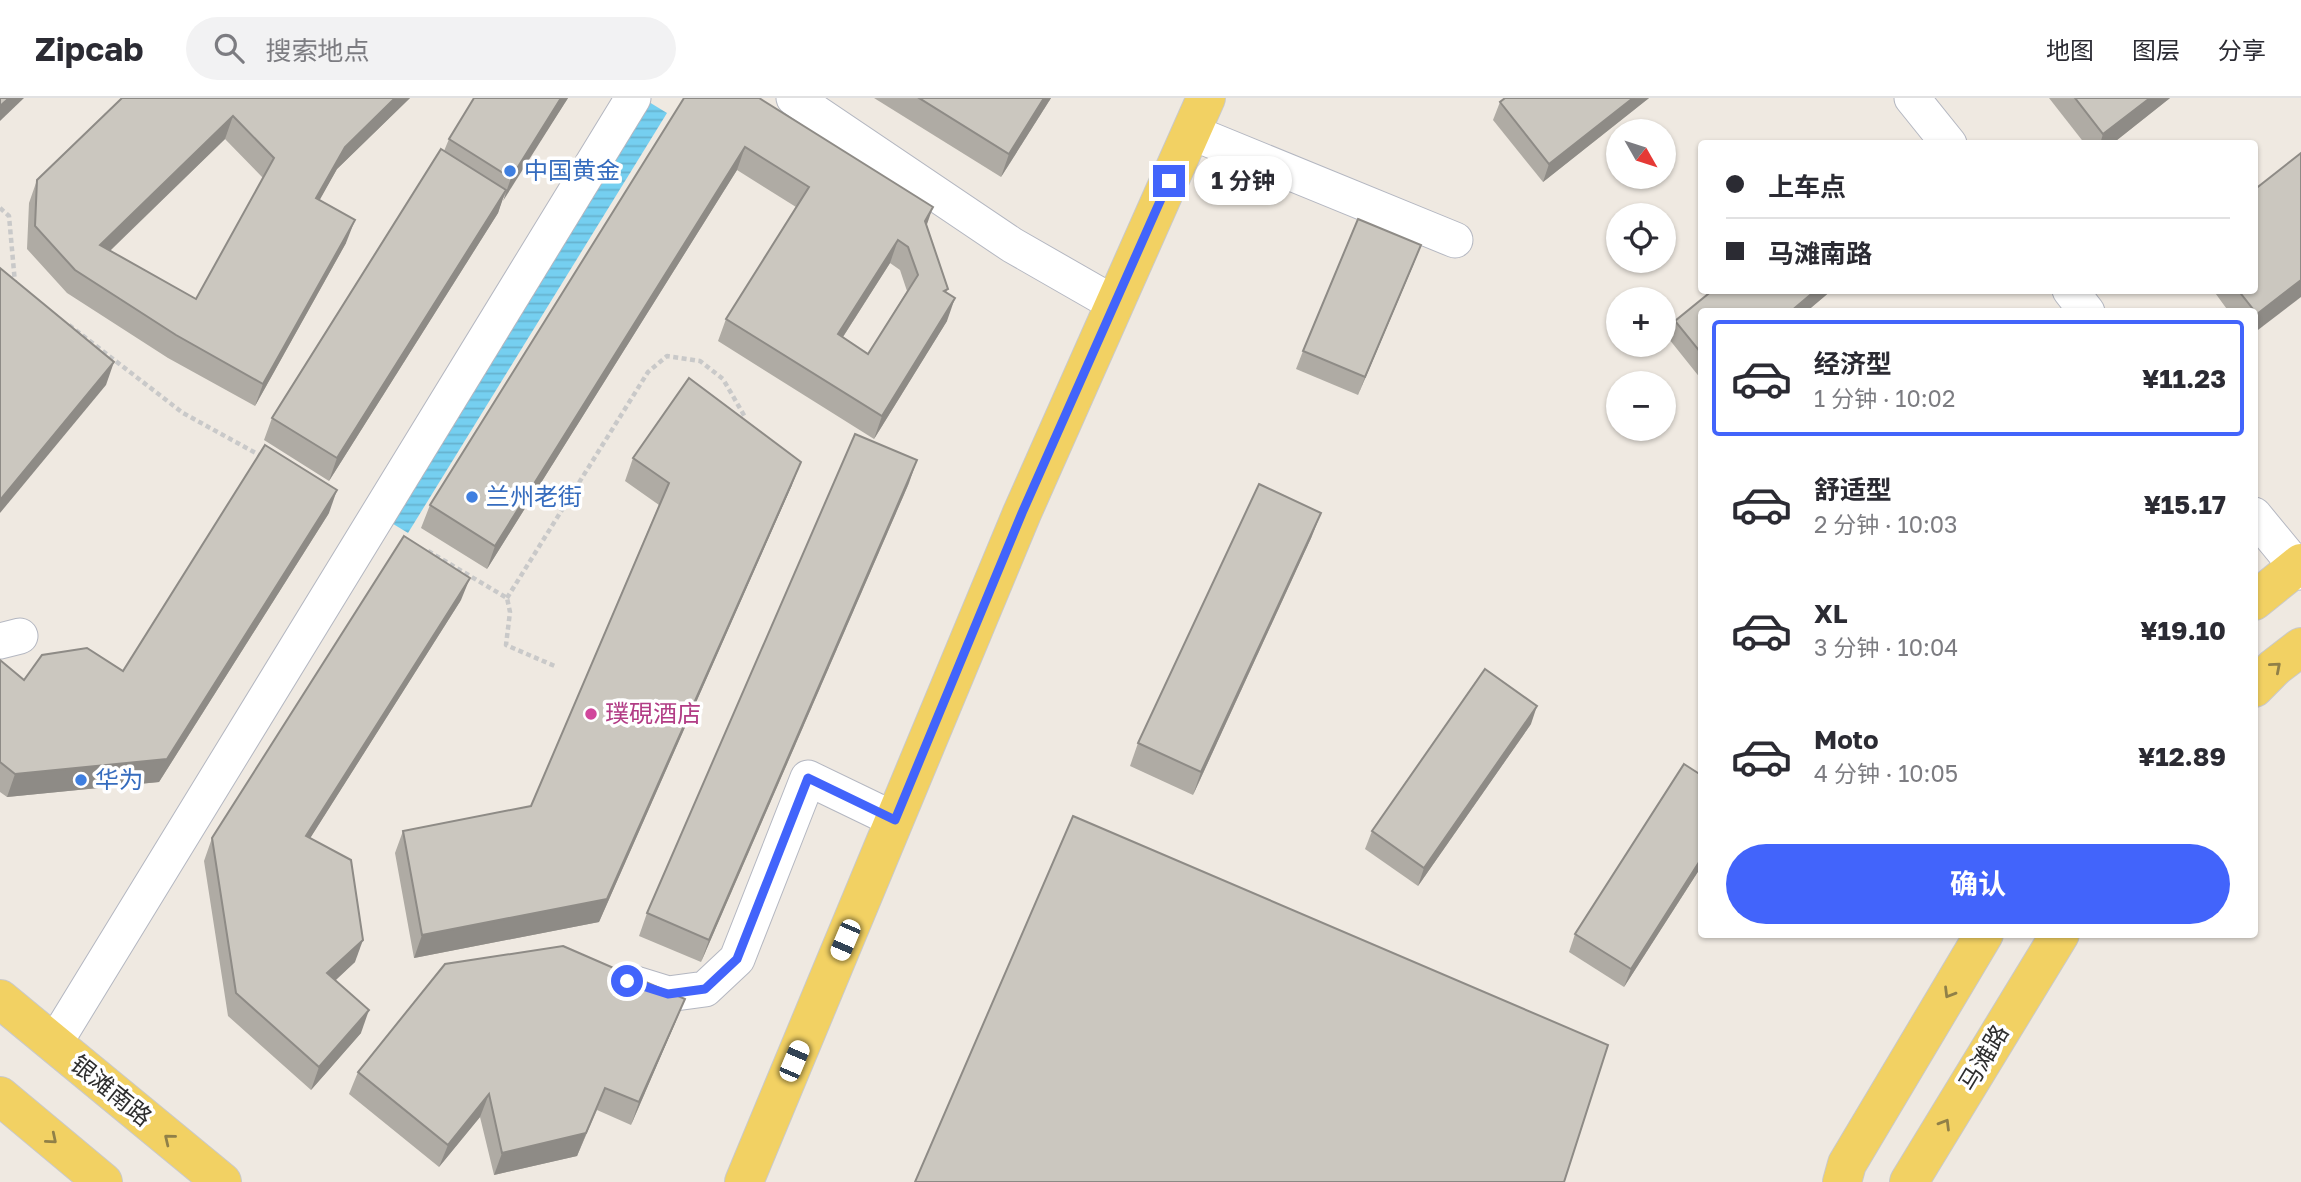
<!DOCTYPE html>
<html lang="zh">
<head>
<meta charset="utf-8">
<style>
	:root { --surface:#fff; --page:#f2f2f3; --text:#2b2b33; --muted:#7c7c81; --line:#e1e1e2; --accent:#4264fb }
	body { margin:0; font-family:"Golos Text","Noto Sans SC",sans-serif; background:var(--page); color:var(--text); height:100vh; display:flex; flex-direction:column; font-size:26px; white-space:nowrap }
	* { box-sizing:border-box; margin:0 }
	p { font-size:23px; color:var(--muted) }
	.icon { flex:none; width:38px; height:38px; fill:none; stroke:currentColor; stroke-width:2; stroke-linecap:round; stroke-linejoin:round }
	.map { position:relative; flex:1; overflow:hidden }
	.sheet { position:absolute; left:1698px; top:210px; width:560px; height:630px; display:flex; flex-direction:column; background:var(--surface); border-radius:7px; box-shadow:0 2px 5px #0004 }
	.sheet>* { flex:none }
	.guide { position:absolute; left:1698px; top:42px; width:560px; height:154px; border-radius:7px; box-shadow:0 2px 5px #0004; display:grid; align-content:center; height:154px; padding:0 28px; background:var(--surface) }
	.needle { width:46px; rotate:129deg }
	.tools { position:absolute; left:1606px; top:21px; display:grid; gap:14px }
	.tools a { display:grid; place-items:center; width:70px; height:70px; border-radius:50%; background:var(--surface); box-shadow:0 2px 5px #0004; font-size:35px }
	.end { position:absolute; width:32px; height:32px; margin:-16px; border:9px solid #4264fb; background:#fff; box-shadow:0 0 0 4px #fff }
	.from { border-radius:50% }
	.bubble { position:absolute; height:49px; border-radius:24px; background:var(--surface); box-shadow:0 2px 5px #0004; font-size:23px; font-weight:700; line-height:49px; text-align:center }
	.car { position:absolute; width:21px; height:42px; margin:-21px -10px; border-radius:9px; box-shadow:0 0 5px 2px #0007; background:linear-gradient(#fff 24%,#345 0 40%,#fff 0 76%,#345 0 86%,#fff 0) }
	.guide b { display:flex; align-items:center; gap:24px; height:66px; font-size:26px }
	.guide b+b { border-top:2px solid var(--line) }
	.guide i { width:18px; height:18px; background:var(--text) }
	ul { padding:12px 0 0; list-style:none }
	li { display:flex; align-items:center; gap:21px; height:116px; margin:0 14px 10px; padding:0 14px; border:4px solid transparent; border-radius:7px }
	li div { flex:1 }
	li b { display:block; font-size:26px }
	li em { font-style:normal; font-weight:700 }
	li.on { border-color:var(--accent) }
	li>.icon { width:63px; height:63px; stroke-width:1.5 }
	.action { display:flex; gap:14px; margin-top:auto; padding:14px 28px }
	.action a { flex:1; height:80px; border-radius:42px; background:var(--accent); color:#fff; font-size:28px; font-weight:700; line-height:80px; text-align:center }
	header { display:flex; align-items:center; gap:42px; box-sizing:border-box; height:98px; padding:0 35px; background:var(--surface); border-bottom:2px solid var(--line) }
	header strong { font-size:33px }
	nav { display:flex; gap:38px; margin-inline-start:auto; font-size:24px }
	.search { width:490px; height:63px; background:var(--page); display:flex; align-items:center; gap:18px; box-sizing:border-box; padding:0 24px; border-radius:38px; color:var(--muted); font-size:26px }
	.map>svg:first-child { display:block }
	.water { fill:url(#water-rules) }
	.lines { fill:none; stroke-linecap:round; stroke-linejoin:round }
	.minor-casing { stroke:#b4b7c1; stroke-width:37 }
	.major-casing { stroke:#c9c9c9; stroke-width:40 }
	.path { stroke:#c9c9c9; stroke-width:4.5; stroke-dasharray:5 3.5; stroke-linecap:butt }
	.minor { stroke:#fff; stroke-width:35 }
	.major { stroke:#f2d163; stroke-width:38 }
	.wall { fill:#afaba4; fill-rule:evenodd }
	.shaded-wall { fill:#8e8b86 }
	.building { fill:#cbc7bf; stroke:#8e8b86; stroke-width:2; fill-rule:evenodd }
	.oneway { stroke:#908048 }
	.route { stroke:#4264fb; stroke-width:9 }
	.shop-dot { fill:#3f7fe0; stroke:#fff; stroke-width:2.5 }
	.hotel-dot { fill:#d1479c; stroke:#fff; stroke-width:2.5 }
	.labels { text-anchor:middle; stroke-width:7; stroke-linejoin:round; paint-order:stroke }
	.shop-label { font-size:24px; fill:#366cbe; stroke:#fff; text-anchor:start }
	.hotel-label { font-size:24px; fill:#b23c85; stroke:#fff; text-anchor:start }
	.street-label { font-size:24px; fill:#2e2e2e; stroke:#fff }
</style>
</head>
<body>
<header>
<strong>Zipcab</strong>
<div class="search"><svg class="icon" aria-label="search" viewBox="0 0 24 24"><circle cx="10" cy="10" r="6"/><path d="M15 15l6 6"/></svg>搜索地点</div>
<nav><a>地图</a><a>图层</a><a>分享</a></nav>
</header>
<div class="map">
<svg width="2301" height="1084" viewBox="0 0 2301 1084">
	<defs>
		<pattern id="water-rules" width="6" height="5" patternUnits="userSpaceOnUse" patternTransform="scale(1.75)"><rect width="6" height="5" fill="#75cff0"/><path d="M0 2.5h6" fill="none" stroke="#66b2ce"/></pattern>
	</defs>
	<rect width="100%" height="100%" fill="#efe9e1"/>
	<polygon class="water" points="644,1 667,15 408,435 385,421"/>
	<g class="lines">
		<g class="minor-casing">
			<g id="minor">
				<polyline points="794,0 1012,147 1115,206"/>
				<polyline points="1912,0 1949,46"/>
				<polyline points="1191,34 1455,142"/>
				<polyline points="2070,192 2087,214"/>
				<polyline points="2254,417 2301,474"/>
				<polyline points="0,543 20,538"/>
				<polyline points="629,884 668,896 705,891 737,861 808,680 895,722"/>
				<polyline points="54,946 633,0"/>
			</g>
		</g>
		<g class="major-casing">
			<g id="major">
				<polyline points="2254,503 2301,465"/>
				<polyline points="2254,590 2275,569 2301,549"/>
				<polyline points="0,901 222,1084"/>
				<polyline points="0,998 103,1084"/>
				<polyline points="744,1084 1022,415 1206,0"/>
				<polyline points="1842,1084 1847,1066 1984,836"/>
				<polyline points="1909,1084 2060,836"/>
			</g>
		</g>
		<g class="path">
			<polyline points="0,110 9,118 15,185"/>
			<polyline points="69,227 183,315 263,359"/>
			<polyline points="428,453 507,500 510,514 506,547 557,569"/>
			<polyline points="507,500 648,274 667,258 700,263 723,281 745,319"/>
		</g>
		<use href="#minor" class="minor"/>
		<use href="#major" class="major"/>
	</g>
	<g class="wall">
		<path d="M122,0H410L337,71L319,102L346,145L255,308L168,260L67,195L27,151L29,105L37,82ZM225,41L263,80L196,201L110,153Z"/>
		<polygon points="474,0 568,0 502,102 498,115 329,383 264,342 272,320 444,53 449,41"/>
		<path d="M684,0L926,127L947,195V223L874,341L718,243L726,221L796,109L737,72L487,471L421,430L430,407ZM890,165L900,172L907,193L868,256L843,239Z"/>
		<polygon points="874,0 1051,0 1001,79"/>
		<polygon points="1505,0 1649,0 1543,84 1493,22 1500,4"/>
		<polygon points="2049,0 2170,0 2112,46 2085,46"/>
		<polygon points="2301,55 2254,235 2254,214 2229,214 2213,192 2254,192"/>
		<polygon points="1414,165 1358,297 1296,271 1303,253"/>
		<polygon points="1713,192 1832,192 1806,214 1701,214 1701,281 1669,241 1675,223"/>
		<polygon points="633,360 792,387 599,824 414,860 395,755 403,733 531,708 659,407 625,383"/>
		<polygon points="909,385 701,864 639,838 647,815"/>
		<polygon points="329,415 159,684 7,699 0,694 0,562 24,582 123,573"/>
		<polygon points="1312,438 1193,697 1130,668 1138,645"/>
		<polygon points="461,502 310,740 355,864 335,882 361,935 311,992 228,918 204,763 212,740"/>
		<polygon points="1531,626 1418,788 1365,751 1372,733"/>
		<polygon points="1701,677 1701,769 1624,889 1569,854 1575,836"/>
		<polygon points="676,923 631,1027 597,1012 577,1058 494,1077 480,1019 439,1069 349,996 358,974"/>
	</g>
	<g class="shaded-wall">
		<polygon points="9,0 24,0 0,23 0,8"/>
		<polygon points="395,0 410,0 337,71 308,123 316,100 345,49"/>
		<polygon points="561,0 568,0 503,103 511,80"/>
		<polygon points="1044,0 1051,0 1001,79 1009,56"/>
		<polygon points="1633,0 1649,0 1543,84 1549,66"/>
		<polygon points="2150,0 2170,0 2112,46 2100,46 2103,36"/>
		<polygon points="233,18 225,41 92,170 100,147"/>
		<polygon points="745,49 737,72 487,471 495,448"/>
		<polygon points="506,92 498,115 329,383 337,360"/>
		<polygon points="933,109 925,132 925,123"/>
		<polygon points="355,122 346,145 255,308 263,286"/>
		<polygon points="898,142 890,165 830,259 838,236"/>
		<polygon points="1421,147 1414,165 1358,297 1365,279"/>
		<polygon points="2301,182 2301,199 2254,235 2254,225 2257,216"/>
		<polygon points="1816,192 1832,192 1806,214 1790,214"/>
		<polygon points="955,200 947,223 874,341 882,318"/>
		<polygon points="114,264 106,287 0,415 0,402"/>
		<polygon points="917,362 909,385 701,864 709,842"/>
		<polygon points="801,364 792,387 599,824 414,860 422,837 607,801"/>
		<polygon points="337,392 329,415 159,684 7,699 15,676"/>
		<polygon points="1321,415 1312,438 1193,697 1201,674"/>
		<polygon points="470,480 461,502 297,761 306,738"/>
		<polygon points="1537,608 1531,626 1418,788 1424,770"/>
		<polygon points="1701,761 1701,769 1624,889 1631,871"/>
		<polygon points="363,842 355,864 319,898 327,875"/>
		<polygon points="685,901 676,923 631,1027 639,1004"/>
		<polygon points="369,912 361,935 311,992 319,969"/>
		<polygon points="605,990 577,1058 494,1077 502,1055"/>
		<polygon points="489,996 480,1019 439,1069 448,1047"/>
	</g>
	<g class="building">
		<polygon points="0,0 9,0 0,8"/>
		<path d="M122,0H395L345,49L316,100L355,122L263,286L176,237L75,172L35,128L37,82ZM233,18L274,60L196,201L100,147Z"/>
		<polygon points="474,0 561,0 511,80 449,41"/>
		<path d="M684,0H759L933,109L925,123L948,191L944,193L955,200L882,318L726,221L809,89L745,49L495,448L430,407ZM898,142L908,149L918,177L868,256L838,236Z"/>
		<polygon points="919,0 1044,0 1009,56"/>
		<polygon points="1505,0 1633,0 1549,66 1500,4"/>
		<polygon points="2075,0 2150,0 2103,36"/>
		<polygon points="441,51 506,92 337,360 272,320"/>
		<polygon points="2301,55 2301,182 2257,216 2238,192 2254,192 2254,92"/>
		<polygon points="1358,121 1421,147 1365,279 1303,253"/>
		<polygon points="0,170 114,264 0,402"/>
		<polygon points="1713,192 1816,192 1790,214 1701,214 1701,255 1675,223"/>
		<polygon points="689,280 801,364 607,801 422,837 403,733 531,708 669,385 633,360"/>
		<polygon points="855,336 917,362 709,842 647,815"/>
		<polygon points="265,347 337,392 167,661 15,676 0,664 0,562 24,582 42,557 87,550 123,573"/>
		<polygon points="1259,386 1321,415 1201,674 1138,645"/>
		<polygon points="404,438 470,480 306,738 351,762 363,842 327,875 369,912 319,969 236,895 212,740"/>
		<polygon points="1485,571 1537,608 1424,770 1372,733"/>
		<polygon points="1684,666 1701,677 1701,761 1631,871 1575,836"/>
		<polygon points="1073,718 1608,947 1564,1084 915,1084"/>
		<polygon points="563,848 685,901 639,1004 605,990 586,1035 502,1055 489,996 448,1047 358,974 445,866"/>
	</g>
	<defs><path id="oneway-chevron" d="M-2-3.5L2.5 0L-2 3.5" fill="none" stroke-width="1.6" stroke-linecap="round" stroke-linejoin="round" transform="scale(1.75)"/></defs>
	<g class="oneway">
		<use href="#oneway-chevron" transform="translate(2276 569) rotate(-41)"/>
		<use href="#oneway-chevron" transform="translate(1949 895) rotate(121)"/>
		<use href="#oneway-chevron" transform="translate(1945 1026) rotate(-59)"/>
		<use href="#oneway-chevron" transform="translate(52 1041) rotate(40)"/>
		<use href="#oneway-chevron" transform="translate(169 1041) rotate(-141)"/>
	</g>
	<g class="lines">
		<polyline class="route" points="627,883 668,896 705,891 737,861 808,680 895,722 1022,415 1169,83"/>
	</g>
	<g class="shop-dot">
		<circle cx="510" cy="73" r="7"/>
		<circle cx="472" cy="399" r="7"/>
		<circle cx="81" cy="682" r="7"/>
	</g>
	<circle class="hotel-dot" cx="591" cy="616" r="7"/>
	<g class="labels">
		<g class="shop-label">
			<text x="524" y="81">中国黄金</text>
			<text x="486" y="407">兰州老街</text>
			<text x="95" y="690">华为</text>
		</g>
		<g class="hotel-label">
			<text x="605" y="624">璞硯酒店</text>
		</g>
		<g class="street-label">
			<text transform="translate(1984 960) rotate(-59)" y="8">马滩路</text>
			<text transform="translate(111 993) rotate(39)" y="8">银滩南路</text>
		</g>
	</g>
</svg>
<div class="tools">
<a><svg class="needle" viewBox="-14 -14 28 28"><path d="M0-13l5 13h-10z" fill="#e53935"/><path d="M0 13l5-13h-10z" fill="#7c7c81"/></svg></a>
<a><svg class="icon" aria-label="locate" viewBox="0 0 24 24"><circle cx="12" cy="12" r="6"/><path d="M12 2v4M12 18v4M2 12h4M18 12h4"/></svg></a>
<a>+</a>
<a>−</a>
</div>
<i class="end from" style="left:627px;top:883px"></i>
<i class="end" style="left:1169px;top:83px"></i>
<div class="bubble" style="left:1194px;top:58px;width:98px">1 分钟</div>
<i class="car" style="left:845px;top:842px;rotate:203deg"></i>
<i class="car" style="left:794px;top:963px;rotate:23deg"></i>
<div class="guide">
<b><i class="from"></i>上车点</b>
<b><i></i>马滩南路</b>
</div>
<section class="sheet">
<ul>
<li class="on"><svg class="icon" aria-label="car" viewBox="0 0 24 24"><path d="M5 17H2v-5l4-1 3-4h7l3 4 3 1v5h-3M9 17h6M6 11h13"/><circle cx="7" cy="17" r="2"/><circle cx="17" cy="17" r="2"/></svg><div><b>经济型</b><p>1 分钟 · 10:02</p></div><em>¥11.23</em></li>
<li><svg class="icon" aria-label="car" viewBox="0 0 24 24"><path d="M5 17H2v-5l4-1 3-4h7l3 4 3 1v5h-3M9 17h6M6 11h13"/><circle cx="7" cy="17" r="2"/><circle cx="17" cy="17" r="2"/></svg><div><b>舒适型</b><p>2 分钟 · 10:03</p></div><em>¥15.17</em></li>
<li><svg class="icon" aria-label="car" viewBox="0 0 24 24"><path d="M5 17H2v-5l4-1 3-4h7l3 4 3 1v5h-3M9 17h6M6 11h13"/><circle cx="7" cy="17" r="2"/><circle cx="17" cy="17" r="2"/></svg><div><b>XL</b><p>3 分钟 · 10:04</p></div><em>¥19.10</em></li>
<li><svg class="icon" aria-label="car" viewBox="0 0 24 24"><path d="M5 17H2v-5l4-1 3-4h7l3 4 3 1v5h-3M9 17h6M6 11h13"/><circle cx="7" cy="17" r="2"/><circle cx="17" cy="17" r="2"/></svg><div><b>Moto</b><p>4 分钟 · 10:05</p></div><em>¥12.89</em></li>
</ul>
<div class="action"><a>确认</a></div>
</section>
</div>
</body>
</html>
